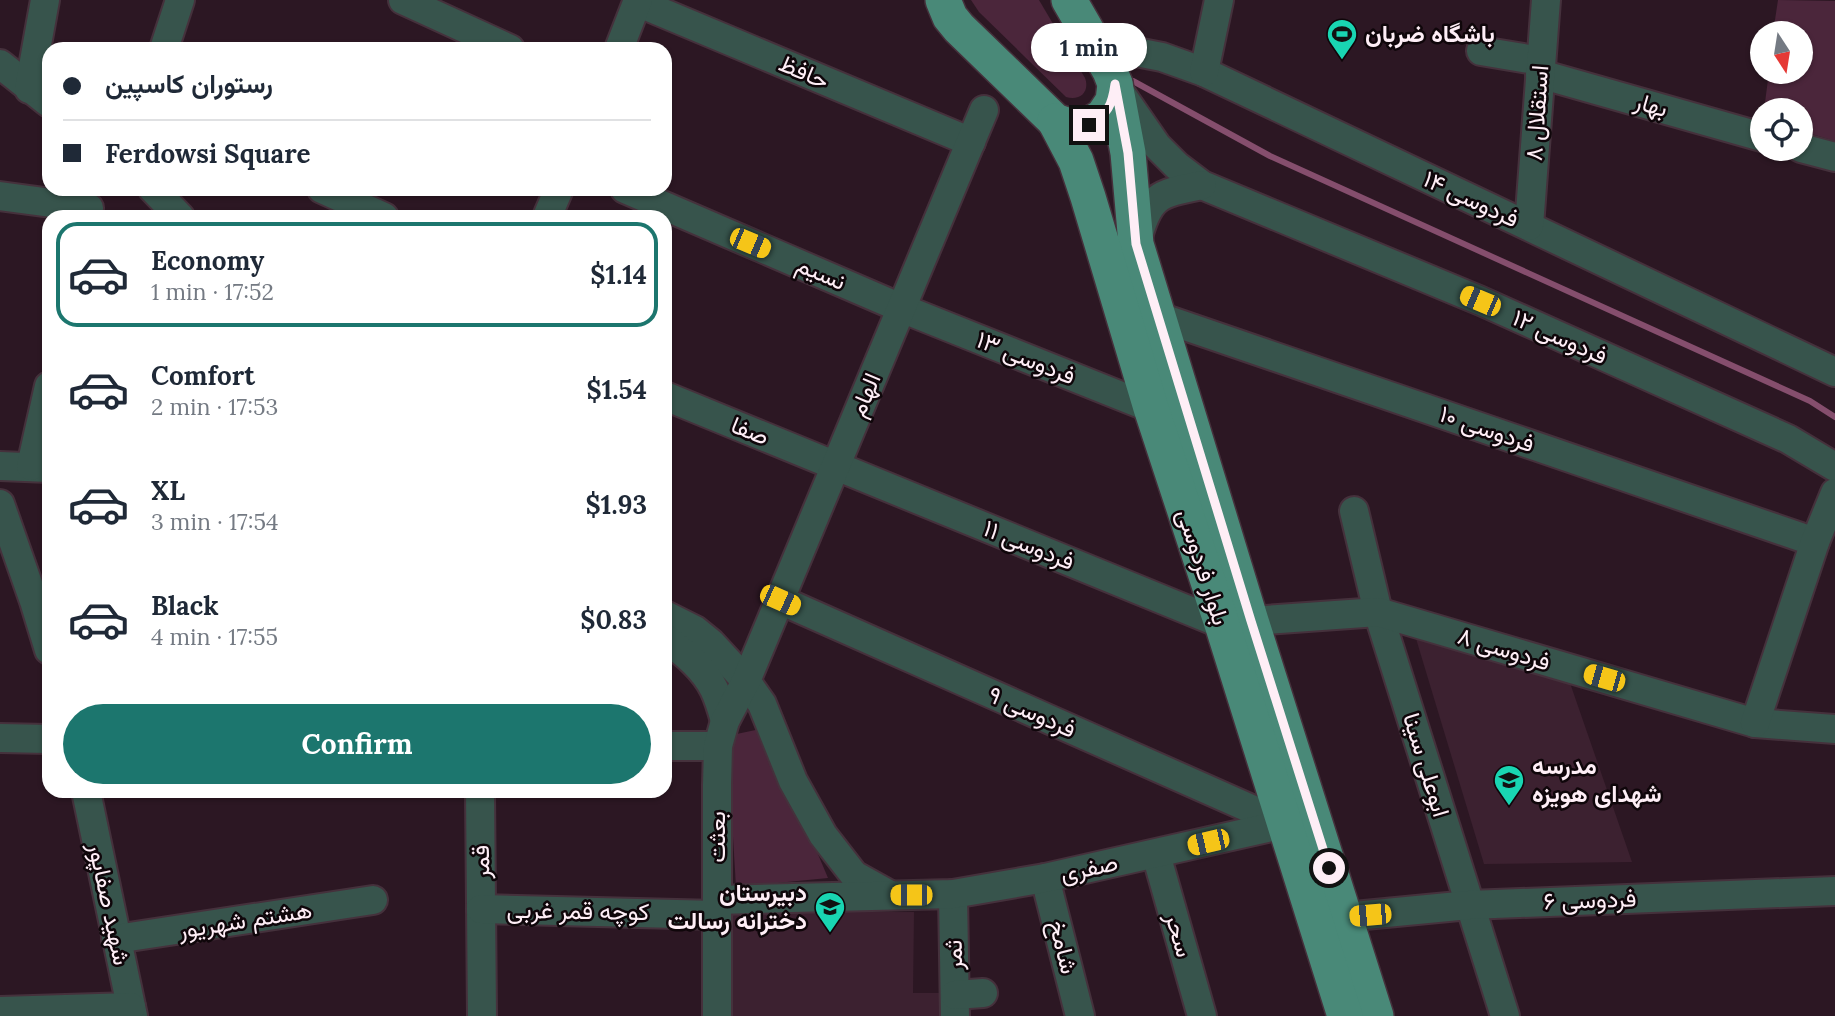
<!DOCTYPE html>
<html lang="en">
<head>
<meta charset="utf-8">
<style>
	:root { --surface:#fff; --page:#f2f2f3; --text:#1f2937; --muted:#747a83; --line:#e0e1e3; --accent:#1c766e }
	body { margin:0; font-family:Lora,Vazirmatn,serif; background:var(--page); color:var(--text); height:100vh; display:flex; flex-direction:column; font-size:26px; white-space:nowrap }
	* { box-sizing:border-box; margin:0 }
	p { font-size:23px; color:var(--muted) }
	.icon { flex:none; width:38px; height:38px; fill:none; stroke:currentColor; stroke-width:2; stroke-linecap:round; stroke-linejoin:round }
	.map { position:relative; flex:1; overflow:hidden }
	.side { position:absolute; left:42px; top:210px; width:630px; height:588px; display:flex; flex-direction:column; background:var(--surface); border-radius:21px; box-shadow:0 2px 5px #0004 }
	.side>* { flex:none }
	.hud { position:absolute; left:42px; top:42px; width:630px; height:154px; border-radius:21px; box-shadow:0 2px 5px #0004; display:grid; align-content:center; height:154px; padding:0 21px; background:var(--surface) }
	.needle { width:46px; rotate:168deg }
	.tools { position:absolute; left:1750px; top:21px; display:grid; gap:14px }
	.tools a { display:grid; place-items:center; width:63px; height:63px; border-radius:50%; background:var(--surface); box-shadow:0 2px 5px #0004; font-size:35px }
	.end { position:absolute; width:32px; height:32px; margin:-16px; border:9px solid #feeef6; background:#111; box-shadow:0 0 0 4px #111 }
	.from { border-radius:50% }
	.bubble { position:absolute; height:49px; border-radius:24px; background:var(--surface); box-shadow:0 2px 5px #0004; font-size:23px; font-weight:700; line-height:49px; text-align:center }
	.car { position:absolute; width:21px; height:42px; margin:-21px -10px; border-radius:9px; box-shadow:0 0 5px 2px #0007; background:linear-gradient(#f5c518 24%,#345 0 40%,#f5c518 0 76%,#345 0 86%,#f5c518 0) }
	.hud b { display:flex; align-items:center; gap:24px; height:66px; font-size:26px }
	.hud b+b { border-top:2px solid var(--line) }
	.hud i { width:18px; height:18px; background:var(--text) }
	ul { padding:12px 0 0; list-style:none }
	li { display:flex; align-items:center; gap:21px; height:105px; margin:0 14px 10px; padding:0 7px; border:4px solid transparent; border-radius:21px }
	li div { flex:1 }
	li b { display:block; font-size:26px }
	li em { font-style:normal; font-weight:700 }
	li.selected { border-color:var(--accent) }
	li>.icon { width:63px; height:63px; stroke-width:1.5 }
	.button { display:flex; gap:14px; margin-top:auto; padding:14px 21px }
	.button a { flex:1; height:80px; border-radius:42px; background:var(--accent); color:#fff; font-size:28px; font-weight:700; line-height:80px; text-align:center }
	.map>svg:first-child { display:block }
	.built { fill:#3c2130 }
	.green { fill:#4b263b }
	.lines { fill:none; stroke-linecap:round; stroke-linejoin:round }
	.stream { stroke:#854e6d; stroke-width:6 }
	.minor-casing { stroke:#45313c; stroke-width:32 }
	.major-casing { stroke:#45313c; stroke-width:38 }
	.minor { stroke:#37544c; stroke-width:28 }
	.major { stroke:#498978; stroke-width:35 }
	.route { stroke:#feeef6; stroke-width:9 }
	.labels { text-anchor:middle; stroke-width:5; stroke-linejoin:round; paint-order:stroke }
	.poi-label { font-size:24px; font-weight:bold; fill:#feeef6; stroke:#0f060a; text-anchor:start }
	.street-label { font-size:24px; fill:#feeef6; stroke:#0f060a }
</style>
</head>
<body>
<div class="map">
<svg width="1835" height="1016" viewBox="0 0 1835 1016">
	<rect width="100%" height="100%" fill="#2c1723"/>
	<g class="built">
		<polygon points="1414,632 1570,683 1632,862 1484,864"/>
		<polygon points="723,911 914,912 913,993 951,993 951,1016 724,1016"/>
	</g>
	<g class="green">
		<path d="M971,0H1039L1085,78C1090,92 1080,101 1066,97L979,12Z"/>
		<polygon points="1778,0 1835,1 1835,141 1801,131 1801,110 1764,110 1769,72 1801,72 1801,33 1773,33"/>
		<polygon points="765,728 828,878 736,887 727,736"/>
	</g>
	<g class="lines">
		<polyline class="stream" points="1133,81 1270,156 1810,401 1835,417"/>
		<g class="minor-casing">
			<g id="minor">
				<polyline points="403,0 510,49"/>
				<polyline points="637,2 971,142"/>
				<polyline points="164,49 180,0"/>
				<polyline points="619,49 638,0"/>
				<polyline points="1481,51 1541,61"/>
				<polyline points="1099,52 1131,51 1162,57 1204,72 1835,372"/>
				<polyline points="0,64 49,103"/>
				<polyline points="1204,72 1219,0"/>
				<polyline points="1540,74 1762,137"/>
				<polyline points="29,89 45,0"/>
				<polyline points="1119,91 1157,146 1177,166 1202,185 1481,301 1788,439 1835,467"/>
				<polyline points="1801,148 1835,157"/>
				<polyline points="153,189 180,217"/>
				<polyline points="322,189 384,217"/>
				<polyline points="625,189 901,308 1151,408"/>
				<polyline points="0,196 89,208"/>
				<polyline points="547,217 559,189"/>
				<polyline points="1529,226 1546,0"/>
				<path d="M1137,240C1149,195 1158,194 1202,185"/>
				<polyline points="1159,317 1815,542"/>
				<polyline points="665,396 1222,624"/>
				<polyline points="0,466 49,468"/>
				<polyline points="31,466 49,386"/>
				<polyline points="0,504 34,601 49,650"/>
				<polyline points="1354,511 1378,612 1505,1016"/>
				<polyline points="780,600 1285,824"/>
				<polyline points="665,615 695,630 711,643 746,681 762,704 793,781 823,835 854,875 890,895"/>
				<polyline points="1251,621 1378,612 1755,723 1835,729"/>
				<path d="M665,638C684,653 703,667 714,689C719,699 722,710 725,721"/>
				<polyline points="1755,723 1815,542 1835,493"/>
				<polyline points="0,738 49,739"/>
				<polyline points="665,746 718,746"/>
				<polyline points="86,791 133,1016"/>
				<polyline points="480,791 482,1016"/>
				<polyline points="1156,854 1202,1016"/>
				<polyline points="1045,878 1080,1016"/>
				<polyline points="953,894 955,1016"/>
				<polyline points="717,900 953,894 1045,878 1285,824"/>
				<polyline points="481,909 717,915"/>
				<polyline points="1344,917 1469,905 1835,891"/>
				<polyline points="116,939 373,900"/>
				<polyline points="955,995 983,993"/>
				<polyline points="0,1011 131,1007"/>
				<polyline points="717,1016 717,785 718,746 725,721 746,681 984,110"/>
			</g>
		</g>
		<g class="major-casing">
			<g id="major">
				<polyline points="943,0 950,17 959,28 1055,121 1072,127 1089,125 1103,116 1113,101 1115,84 1110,71 1069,0"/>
				<polyline points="1115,84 1128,153 1136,244 1251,621 1376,1016"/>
				<polyline points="1055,121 1076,161 1088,197 1151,408 1222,624 1345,1016"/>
			</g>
		</g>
		<use href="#minor" class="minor"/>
		<use href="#major" class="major"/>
	</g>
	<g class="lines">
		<path class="route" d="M1089,125C1108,113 1112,106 1115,84L1128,153L1136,244L1251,621L1329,868"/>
	</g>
	<defs>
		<g id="stadium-pin" transform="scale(1.575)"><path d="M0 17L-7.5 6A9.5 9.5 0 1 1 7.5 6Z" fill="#19d5b2" stroke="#0f060a"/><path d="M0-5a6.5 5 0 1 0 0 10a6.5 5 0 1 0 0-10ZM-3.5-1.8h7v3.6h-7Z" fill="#111"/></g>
		<g id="school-pin" transform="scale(1.575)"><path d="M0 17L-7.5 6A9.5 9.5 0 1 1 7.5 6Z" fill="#19d5b2" stroke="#0f060a"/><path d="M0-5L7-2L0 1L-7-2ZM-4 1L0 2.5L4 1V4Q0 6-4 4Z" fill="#111"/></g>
	</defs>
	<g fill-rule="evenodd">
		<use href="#stadium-pin" x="1342" y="34"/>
		<use href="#school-pin" x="1509" y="780"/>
		<use href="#school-pin" x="830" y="907"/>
	</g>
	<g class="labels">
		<g class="poi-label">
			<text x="1365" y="42">باشگاه ضربان</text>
			<text x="1532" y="774">مدرسه<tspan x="1532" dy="28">شهدای هویزه</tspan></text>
			<text x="807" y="901" text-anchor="end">دبیرستان<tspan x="807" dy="28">دخترانه رسالت</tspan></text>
		</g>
		<g class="street-label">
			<text transform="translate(804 72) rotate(23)" y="8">حافظ</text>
			<text transform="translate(1651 105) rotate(16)" y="8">بهار</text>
			<text transform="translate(1537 113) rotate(-86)" y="8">استقلال ۸</text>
			<text transform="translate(1471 199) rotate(25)" y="8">فردوسی ۱۴</text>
			<text transform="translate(821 273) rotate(23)" y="8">نسیم</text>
			<text transform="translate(1560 337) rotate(24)" y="8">فردوسی ۱۲</text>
			<text transform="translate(1026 358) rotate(22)" y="8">فردوسی ۱۳</text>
			<text transform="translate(865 395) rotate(-67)" y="8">الهام</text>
			<text transform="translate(1487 429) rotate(19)" y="8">فردوسی ۱۰</text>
			<text transform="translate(750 431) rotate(22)" y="8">صفا</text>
			<text transform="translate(1029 545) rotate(22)" y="8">فردوسی ۱۱</text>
			<text transform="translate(1203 567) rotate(72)" y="8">بلوار فردوسی</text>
			<text transform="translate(1504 649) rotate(17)" y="8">فردوسی ۸</text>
			<text transform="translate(1032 712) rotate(24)" y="8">فردوسی ۹</text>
			<text transform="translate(1426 765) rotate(73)" y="8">ابوعلی سینا</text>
			<text transform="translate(717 837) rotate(-90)" y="8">بعثت</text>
			<text transform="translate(481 862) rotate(-91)" y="8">قمر</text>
			<text transform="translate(1089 868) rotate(-12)" y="8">صفری</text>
			<text transform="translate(1590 900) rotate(-2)" y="8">فردوسی ۶</text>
			<text transform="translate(109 904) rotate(78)" y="8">شهید صفاپور</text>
			<text transform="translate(578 911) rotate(1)" y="8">کوچه قمر غربی</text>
			<text transform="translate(245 920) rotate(-9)" y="8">هشتم شهریور</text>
			<text transform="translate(1179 935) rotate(74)" y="8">سحر</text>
			<text transform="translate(1063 947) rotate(76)" y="8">شامخ</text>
			<text transform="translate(954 955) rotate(-91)" y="8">ثمر</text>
		</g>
	</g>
</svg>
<div class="tools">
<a><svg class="needle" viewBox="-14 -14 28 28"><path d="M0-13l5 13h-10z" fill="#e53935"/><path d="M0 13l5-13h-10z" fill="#747a83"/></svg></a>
<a><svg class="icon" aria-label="locate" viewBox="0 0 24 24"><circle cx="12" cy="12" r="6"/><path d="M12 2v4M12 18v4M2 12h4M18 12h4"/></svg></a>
</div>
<i class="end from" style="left:1329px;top:868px"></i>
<i class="end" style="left:1089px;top:125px"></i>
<div class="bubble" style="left:1031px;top:23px;width:116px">1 min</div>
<i class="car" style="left:750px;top:243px;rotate:113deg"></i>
<i class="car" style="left:1480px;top:301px;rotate:293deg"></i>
<i class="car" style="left:780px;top:600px;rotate:114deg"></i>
<i class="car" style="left:1604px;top:678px;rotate:286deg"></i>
<i class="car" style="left:1208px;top:842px;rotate:257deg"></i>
<i class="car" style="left:911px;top:895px;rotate:270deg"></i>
<i class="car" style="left:1370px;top:915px;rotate:265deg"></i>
<div class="hud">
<b><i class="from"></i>رستوران کاسپین</b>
<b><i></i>Ferdowsi Square</b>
</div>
<section class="side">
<ul>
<li class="selected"><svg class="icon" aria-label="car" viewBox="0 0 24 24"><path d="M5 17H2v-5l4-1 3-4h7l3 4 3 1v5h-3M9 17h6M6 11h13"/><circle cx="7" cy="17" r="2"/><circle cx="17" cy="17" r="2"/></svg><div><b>Economy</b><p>1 min · 17:52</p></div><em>$1.14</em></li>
<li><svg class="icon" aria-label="car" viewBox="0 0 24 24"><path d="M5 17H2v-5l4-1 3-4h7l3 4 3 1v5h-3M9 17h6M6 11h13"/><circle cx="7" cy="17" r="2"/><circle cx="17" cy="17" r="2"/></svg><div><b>Comfort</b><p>2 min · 17:53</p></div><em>$1.54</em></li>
<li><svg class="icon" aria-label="car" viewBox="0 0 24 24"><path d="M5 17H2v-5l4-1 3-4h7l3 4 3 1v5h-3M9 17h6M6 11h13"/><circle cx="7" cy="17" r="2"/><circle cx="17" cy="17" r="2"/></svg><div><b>XL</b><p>3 min · 17:54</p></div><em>$1.93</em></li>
<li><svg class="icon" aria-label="car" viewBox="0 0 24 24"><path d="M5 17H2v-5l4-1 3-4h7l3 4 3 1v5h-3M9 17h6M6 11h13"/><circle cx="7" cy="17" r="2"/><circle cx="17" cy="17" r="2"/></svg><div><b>Black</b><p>4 min · 17:55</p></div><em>$0.83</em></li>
</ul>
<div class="button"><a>Confirm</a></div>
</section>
</div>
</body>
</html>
